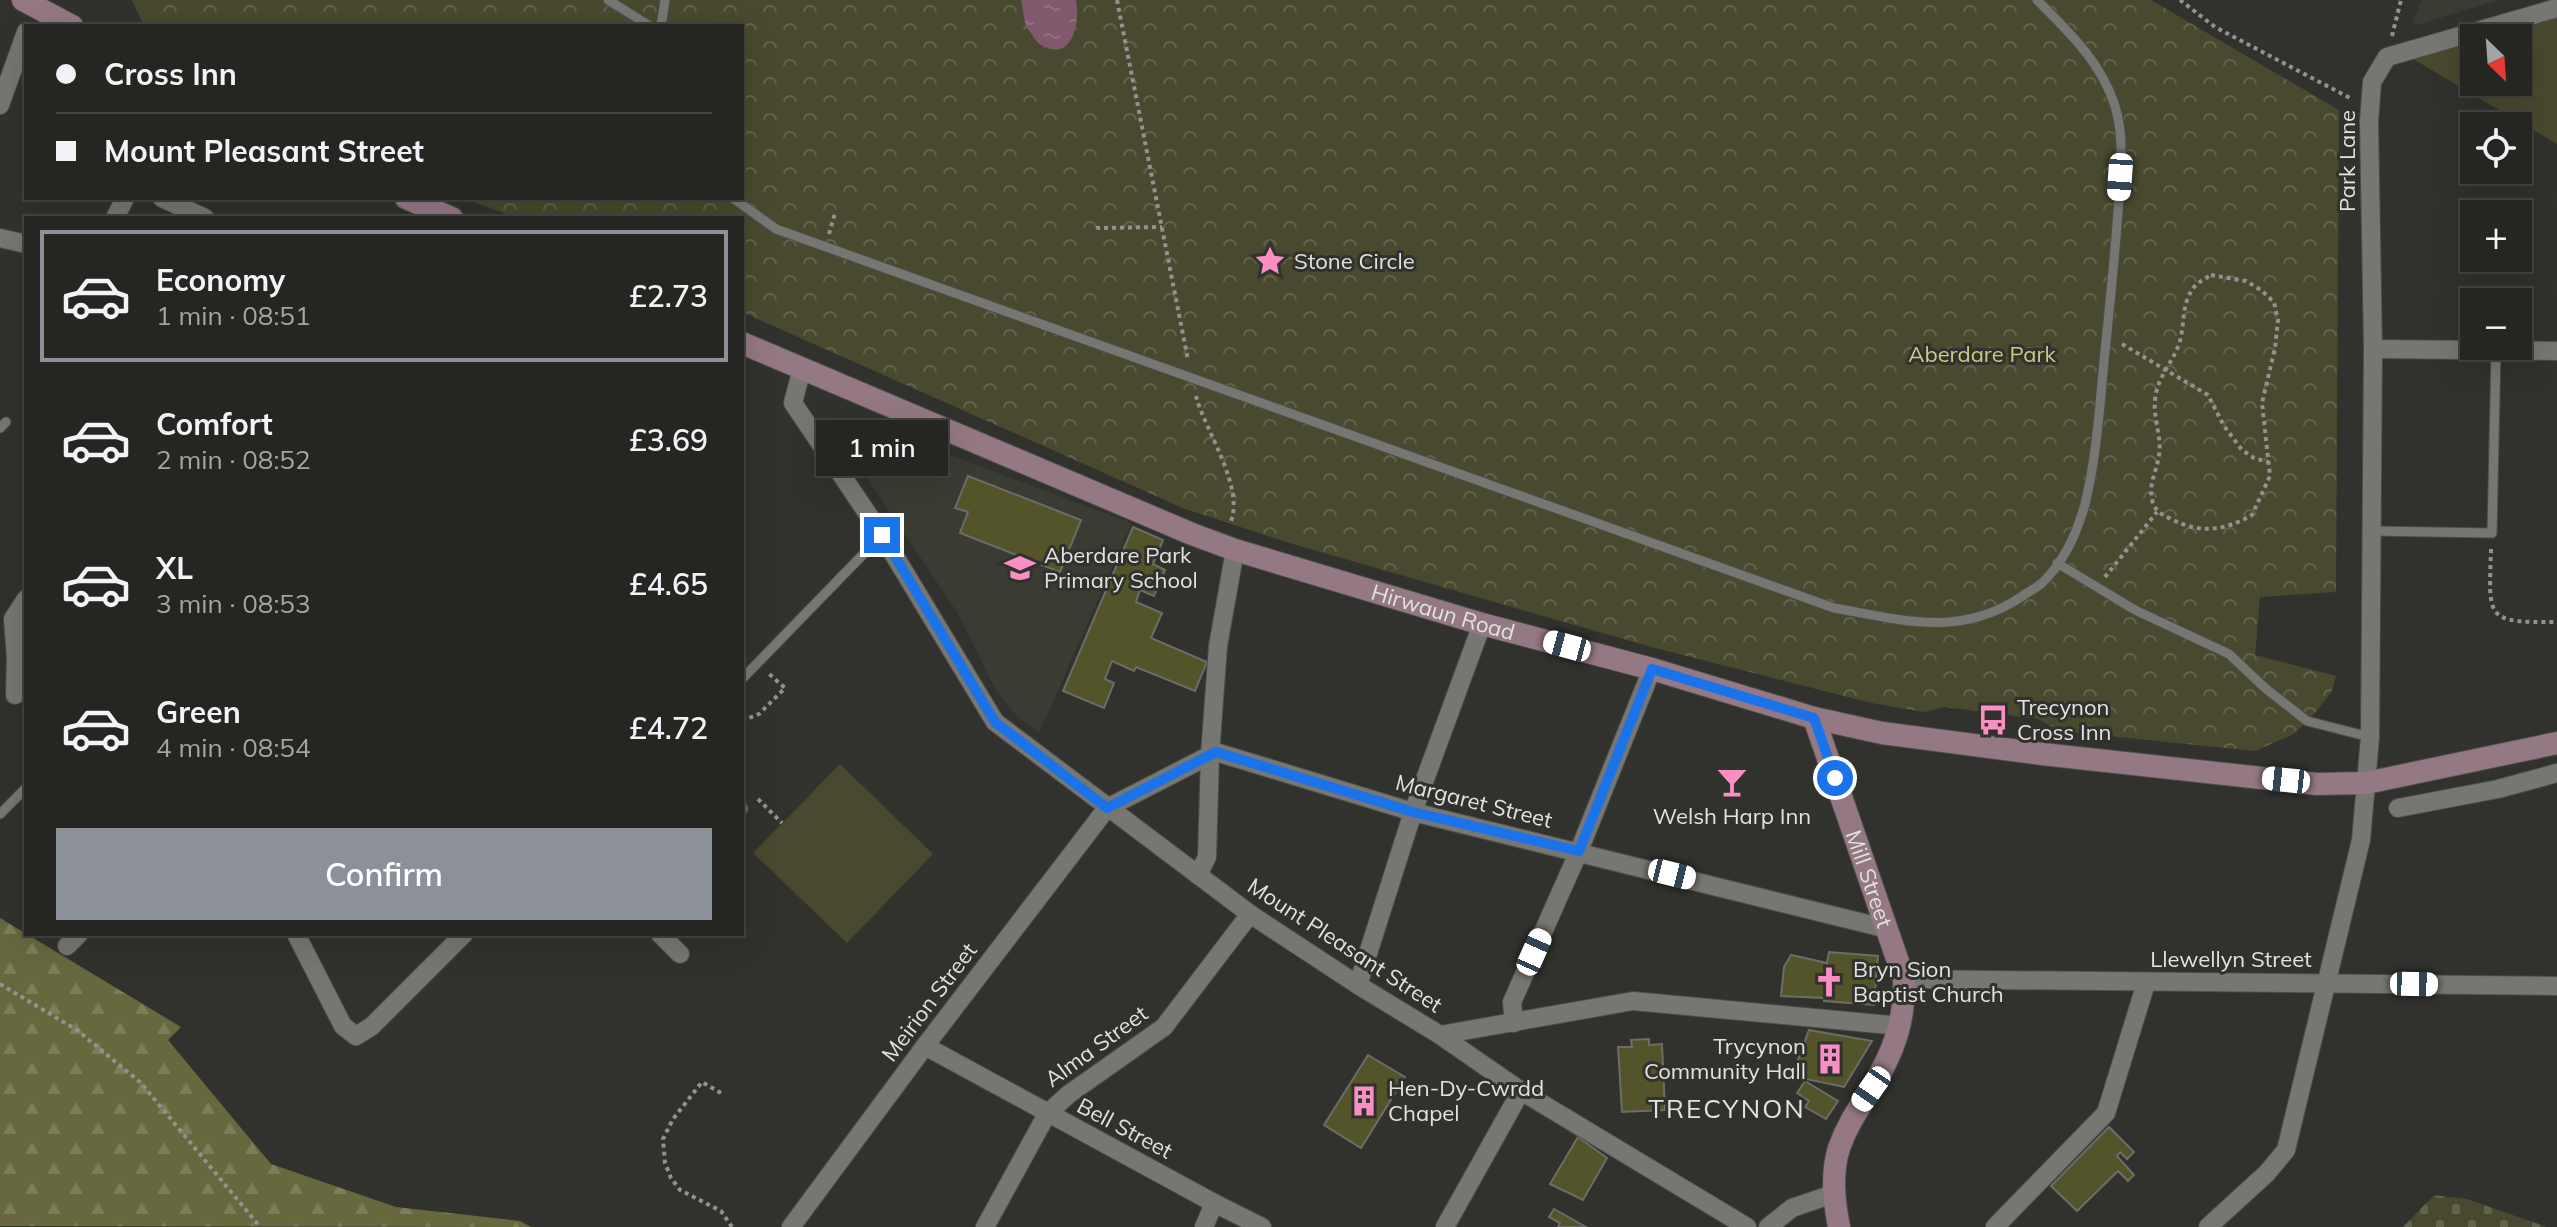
<!DOCTYPE html>
<html lang="en">
<head>
<meta charset="utf-8">
<style>
	:root { --surface:#252522; --page:#2d2d2a; --text:#f1f3f6; --muted:#a3a5a5; --line:#424240; --accent:#8c9099 }
	body { margin:0; font-family:Mulish,sans-serif; background:var(--page); color:var(--text); height:100vh; display:flex; flex-direction:column; font-size:30px; white-space:nowrap }
	* { box-sizing:border-box; margin:0 }
	p { font-size:26px; color:var(--muted) }
	.icon { flex:none; width:44px; height:44px; fill:none; stroke:currentColor; stroke-width:2; stroke-linecap:round; stroke-linejoin:round }
	.map { position:relative; flex:1; overflow:hidden }
	.side { position:absolute; left:24px; top:216px; width:720px; height:720px; display:flex; flex-direction:column; background:var(--surface); border-radius:0px; box-shadow:0 8px 32px #0002,0 0 0 2px var(--line) }
	.side>* { flex:none }
	.top-card { position:absolute; left:24px; top:24px; width:720px; height:176px; border-radius:0px; box-shadow:0 8px 32px #0002,0 0 0 2px var(--line); display:grid; align-content:center; height:176px; padding:0 32px; background:var(--surface) }
	.needle { width:52px; rotate:155deg }
	.fabs { position:absolute; left:2460px; top:24px; display:grid; gap:16px }
	.fabs a { display:grid; place-items:center; width:72px; height:72px; border-radius:0px; background:var(--surface); box-shadow:0 8px 32px #0002,0 0 0 2px var(--line); font-size:40px }
	.end { position:absolute; width:36px; height:36px; margin:-18px; border:10px solid #1a73e8; background:#fff; box-shadow:0 0 0 4px #fff }
	.from { border-radius:50% }
	.bubble { position:absolute; height:56px; border-radius:0px; background:var(--surface); box-shadow:0 8px 32px #0002,0 0 0 2px var(--line); font-size:26px; font-weight:600; line-height:56px; text-align:center }
	.car { position:absolute; width:24px; height:48px; margin:-24px -12px; border-radius:10px; box-shadow:0 0 6px 2px #0007; background:linear-gradient(#fff 24%,#345 0 40%,#fff 0 76%,#345 0 86%,#fff 0) }
	.top-card b { display:flex; align-items:center; gap:28px; height:76px; font-size:30px }
	.top-card b+b { border-top:2px solid var(--line) }
	.top-card i { width:20px; height:20px; background:var(--text) }
	ul { padding:14px 0 0; list-style:none }
	li { display:flex; align-items:center; gap:24px; height:132px; margin:0 16px 12px; padding:0 16px; border:4px solid transparent; border-radius:0px }
	li div { flex:1 }
	li b { display:block; font-size:30px }
	li em { font-style:normal; font-weight:600 }
	li.active { border-color:var(--accent) }
	li>.icon { width:72px; height:72px; stroke-width:1.5 }
	.cta { display:flex; gap:16px; margin-top:auto; padding:16px 32px }
	.cta a { flex:1; height:92px; border-radius:0px; background:var(--accent); color:#fff; font-size:32px; font-weight:600; line-height:92px; text-align:center }
	.map>svg:first-child { display:block }
	.built { fill:#3a3b32 }
	.forest { fill:url(#forest-firs) }
	.cemetery { fill:url(#cemetery-stones) }
	.park { fill:url(#park-crowns) }
	.garden { fill:#48492e }
	.water { fill:url(#water-ripples) }
	.building { fill:#53542a; stroke:#6c6c68; stroke-width:2 }
	.lines { fill:none; stroke-linecap:round; stroke-linejoin:round }
	.service-casing { stroke:#4d4d4a; stroke-width:11 }
	.minor-casing { stroke:#4d4d4a; stroke-width:20 }
	.secondary-casing { stroke:#4d4d4a; stroke-width:24 }
	.path { stroke:#92928e; stroke-width:4; stroke-dasharray:4 4; stroke-linecap:butt }
	.service { stroke:#767672; stroke-width:9 }
	.minor { stroke:#767672; stroke-width:18 }
	.secondary { stroke:#947883; stroke-width:22 }
	.route { stroke:#1a73e8; stroke-width:10 }
	.labels { text-anchor:middle; stroke-width:6; stroke-linejoin:round; paint-order:stroke }
	.street-label { font-size:22px; fill:#e2e2df; stroke:#31312d }
	.poi-label { font-size:22px; fill:#e2e2df; stroke:#31312d; text-anchor:start }
	.park-label { font-size:22px; fill:#c9cb85; stroke:#31312d }
	.quarter-label { font-size:26px; letter-spacing:2px; fill:#e2e2df; stroke:#31312d }
</style>
</head>
<body>
<div class="map">
<svg width="2557" height="1227" viewBox="0 0 2557 1227">
	<defs>
		<pattern id="forest-firs" width="22" height="20" patternUnits="userSpaceOnUse" patternTransform="scale(2)"><rect width="22" height="20" fill="#67683e"/><path d="M5 1l3.5 6h-7zM16 11l3.5 6h-7z" fill="#7c7d59"/></pattern>
		<pattern id="cemetery-stones" width="16" height="16" patternUnits="userSpaceOnUse" patternTransform="scale(2)"><rect width="16" height="16" fill="#48492e"/><path d="M2 7V4a2 2 0 0 1 4 0v3zM10 15v-3a2 2 0 0 1 4 0v3z" fill="#62634c"/></pattern>
		<pattern id="park-crowns" width="20" height="18" patternUnits="userSpaceOnUse" patternTransform="scale(2)"><rect width="20" height="18" fill="#48492e"/><path d="M2 6a3 3 0 1 1 6 0M12 15a3 3 0 1 1 6 0" fill="none" stroke="#62634c"/></pattern>
		<pattern id="water-ripples" width="26" height="14" patternUnits="userSpaceOnUse" patternTransform="scale(2)"><rect width="26" height="14" fill="#82586c"/><path d="M2 4q2-2 4 0t4 0M15 11q2-2 4 0t4 0" fill="none" stroke="#937081"/></pattern>
	</defs>
	<rect width="100%" height="100%" fill="#31312d"/>
	<g class="built">
		<polygon points="2422,0 2499,0 2416,25 2413,22"/>
		<polygon points="833,427 898,436 1132,523 1039,733 1018,717 996,691 957,612"/>
	</g>
	<polygon class="forest" points="0,918 181,1027 168,1040 271,1164 396,1207 520,1221 531,1227 0,1226"/>
	<polygon class="cemetery" points="2434,1195 2467,1199 2547,1227 2403,1227"/>
	<path class="park" d="M132,0H1021L1026,28C1033,35 1037,42 1047,48C1067,31 1081,29 1076,0H2151L2339,110L2336,592L2260,597L2255,655L2336,676L2332,691L2315,713L2294,734L2255,751L2060,731L2038,719L1945,707L1925,712L1871,703L1655,648L1296,545L1185,509L742,312V218H515L465,198H742V26H144Z"/>
	<g class="garden">
		<polygon points="2557,18 2557,144 2413,59 2474,42 2474,82 2518,82 2518,38 2488,38"/>
		<polygon points="840,764 933,854 847,943 753,853"/>
	</g>
	<path class="water" d="M1021,0H1076C1080,20 1074,62 1043,46C1034,42 1033,33 1026,28Z"/>
	<g class="building">
		<polygon points="968,476 1081,520 1060,572 960,533 968,512 955,508"/>
		<polygon points="1133,527 1163,540 1153,564 1165,570 1154,596 1140,590 1136,602 1162,613 1151,638 1207,662 1195,691 1136,667 1134,671 1112,661 1105,679 1114,683 1104,708 1063,691"/>
		<polygon points="1829,952 1878,956 1874,1005 1824,1001 1824,998 1781,996 1784,967 1791,955 1827,963"/>
		<polygon points="1809,1030 1872,1041 1844,1087 1792,1076"/>
		<polygon points="1649,1039 1649,1045 1662,1044 1665,1110 1622,1112 1618,1047 1632,1047 1631,1040"/>
		<polygon points="1368,1055 1405,1077 1361,1148 1324,1125"/>
		<polygon points="1805,1081 1838,1101 1826,1119 1805,1107 1809,1101 1797,1093"/>
		<polygon points="2109,1127 2134,1152 2127,1159 2120,1152 2117,1156 2134,1175 2128,1181 2118,1171 2077,1211 2051,1186"/>
		<polygon points="1578,1137 1607,1158 1583,1200 1550,1184"/>
		<polygon points="1554,1209 1586,1227 1558,1227 1560,1223 1549,1217"/>
	</g>
	<g class="lines">
		<g class="service-casing">
			<g id="service">
				<polyline points="608,0 650,26"/>
				<polyline points="661,26 665,0"/>
				<path d="M733,198L776,229L1834,608C1902,620 1959,638 2021,597C2028,592 2036,588 2042,583C2063,563 2077,533 2085,504C2098,452 2100,396 2106,342C2111,293 2116,245 2119,197C2121,167 2124,135 2115,106C2101,62 2069,32 2037,0"/>
				<polyline points="0,428 6,422"/>
				<polyline points="2372,531 2492,533 2496,350"/>
				<polyline points="2057,563 2135,610 2229,654 2265,688 2307,721 2370,737"/>
				<polyline points="742,679 882,535"/>
				<polyline points="742,806 743,809"/>
				<polyline points="0,814 26,788"/>
			</g>
		</g>
		<g class="minor-casing">
			<g id="minor">
				<polyline points="0,105 26,32"/>
				<polyline points="162,198 205,218"/>
				<polyline points="115,218 125,198"/>
				<polyline points="0,238 26,244"/>
				<polyline points="2373,349 2557,351"/>
				<polyline points="802,368 793,403 882,535 995,722 1250,914 1358,985 1440,1035 1633,1001 1900,1026"/>
				<polyline points="15,695 16,658 13,619 26,599"/>
				<polyline points="2398,808 2498,789 2557,773"/>
				<polyline points="1198,875 1207,857 1210,755 1218,646 1235,550"/>
				<polyline points="296,934 343,1026 356,1036 372,1026 464,934"/>
				<polyline points="660,934 680,954"/>
				<polyline points="67,946 79,934"/>
				<polyline points="1904,979 2557,986"/>
				<polyline points="1358,985 1413,812 1482,624"/>
				<polyline points="1514,1023 1512,1002 1579,851 1652,669"/>
				<polyline points="1440,1035 1521,1091 1747,1227"/>
				<polyline points="925,1046 1214,1203 1262,1227"/>
				<polyline points="791,1227 925,1046 1107,808 1216,752 1413,812 1888,929"/>
				<polyline points="985,1227 1047,1114 1069,1094 1164,1027 1250,914"/>
				<polyline points="1204,1227 1214,1203"/>
				<polyline points="1445,1227 1521,1091"/>
				<polyline points="1768,1227 1792,1208 1833,1194"/>
				<polyline points="1995,1227 2106,1113 2146,983"/>
				<polyline points="2208,1227 2267,1173 2286,1150 2361,840 2370,737 2373,349 2369,122 2372,82 2387,57 2557,8"/>
			</g>
		</g>
		<g class="secondary-casing">
			<g id="secondary">
				<polyline points="23,0 72,26"/>
				<polyline points="406,198 452,218"/>
				<path id="s1" d="M742,343L1192,534L1235,550L1482,624L1652,669L1814,718L1882,733L2042,754L2317,784L2366,783L2557,743"/>
				<path id="s2" d="M1814,718L1904,979C1905,1021 1894,1052 1871,1089C1859,1108 1847,1125 1839,1148C1831,1174 1834,1201 1839,1227"/>
			</g>
		</g>
		<g class="path">
			<polyline points="1117,0 1188,360"/>
			<polyline points="2180,0 2215,27 2350,98"/>
			<polyline points="2392,36 2401,0"/>
			<polyline points="742,44 746,44"/>
			<polyline points="1098,226 1098,228 1162,227"/>
			<polyline points="829,234 835,213"/>
			<path d="M2211,275L2246,281L2261,290L2274,302L2278,320L2275,348L2262,403L2270,476L2252,515C2224,531 2200,534 2171,519C2163,515 2156,512 2153,503C2147,485 2157,472 2159,455C2162,437 2153,418 2155,400C2157,377 2172,364 2179,344C2185,327 2181,306 2192,290C2196,283 2204,279 2211,275Z"/>
			<polyline points="2122,344 2208,395 2224,426 2242,450 2254,458 2268,462"/>
			<path d="M1196,396C1205,431 1246,488 1230,524"/>
			<path d="M2491,549C2489,618 2484,623 2557,622"/>
			<polyline points="2105,577 2157,512"/>
			<polyline points="742,721 759,714 785,688 768,673"/>
			<polyline points="758,799 782,823"/>
			<polyline points="0,984 77,1030 141,1083 260,1227"/>
			<polyline points="721,1093 702,1082 673,1119 663,1139 665,1163 671,1178 680,1190 721,1211 732,1227"/>
		</g>
		<use href="#service" class="service"/>
		<use href="#minor" class="minor"/>
		<use href="#secondary" class="secondary"/>
	</g>
	<g class="lines">
		<polyline class="route" points="882,535 995,722 1107,808 1216,752 1413,812 1579,851 1652,669 1814,718 1835,778"/>
	</g>
	<defs>
		<g id="sight-bare" transform="scale(2.4)"><path d="M0-6L1.8-2.2L6-1.7L2.9 1.2L3.7 5.4L0 3.3L-3.7 5.4L-2.9 1.2L-6-1.7L-1.8-2.2Z" fill="#fb8fc5" stroke="#31312d" stroke-width="2.5" paint-order="stroke"/></g>
		<g id="school-bare" transform="scale(2.4)"><path d="M0-5L7-2L0 1L-7-2ZM-4 1L0 2.5L4 1V4Q0 6-4 4Z" fill="#fb8fc5" stroke="#31312d" stroke-width="2.5" paint-order="stroke"/></g>
		<g id="bus-bare" transform="scale(2.4)"><path d="M-5-6H5V4H4V6H2V4H-2V6H-4V4H-5ZM-3.5-4V0h7V-4ZM-3.5 1.2v1.5H-2V1.2ZM2 1.2v1.5H3.5V1.2Z" fill="#fb8fc5" stroke="#31312d" stroke-width="2.5" paint-order="stroke"/></g>
		<g id="bar-bare" transform="scale(2.4)"><path d="M-6-5H6L.8 .8V4.5H3.5V6h-7V4.5H-.8V.8Z" fill="#fb8fc5" stroke="#31312d" stroke-width="2.5" paint-order="stroke"/></g>
		<g id="church-bare" transform="scale(2.4)"><path d="M-1.2-6h2.4v3.5h3.3v2.4h-3.3V6h-2.4V-.1h-3.3v-2.4h3.3Z" fill="#fb8fc5" stroke="#31312d" stroke-width="2.5" paint-order="stroke"/></g>
		<g id="building-bare" transform="scale(2.4)"><path d="M-4-6H4V6H1V3H-1V6H-4ZM-2.5-4.3h1.7v1.8h-1.7ZM.8-4.3h1.7v1.8H.8ZM-2.5-1h1.7V.8h-1.7ZM.8-1h1.7V.8H.8Z" fill="#fb8fc5" stroke="#31312d" stroke-width="2.5" paint-order="stroke"/></g>
	</defs>
	<g fill-rule="evenodd">
		<use href="#sight-bare" x="1270" y="261"/>
		<use href="#school-bare" x="1020" y="568"/>
		<use href="#bus-bare" x="1993" y="720"/>
		<use href="#bar-bare" x="1732" y="782"/>
		<use href="#church-bare" x="1829" y="982"/>
		<use href="#building-bare" x="1830" y="1059"/>
		<use href="#building-bare" x="1364" y="1101"/>
	</g>
	<g class="labels">
		<g class="street-label">
			<text transform="translate(2347 161) rotate(-90)" y="8">Park Lane</text>
			<text dy="8" stroke="none"><textPath href="#s1" startOffset="752">Hirwaun Road</textPath></text>
			<text transform="translate(1474 801) rotate(14)" y="8">Margaret Street</text>
			<text dy="8" stroke="none"><textPath href="#s2" startOffset="170">Mill Street</textPath></text>
			<text transform="translate(1345 945) rotate(33)" y="8">Mount Pleasant Street</text>
			<text x="2231" y="967">Llewellyn Street</text>
			<text transform="translate(929 1002) rotate(-53)" y="8">Meirion Street</text>
			<text transform="translate(1096 1046) rotate(-36)" y="8">Alma Street</text>
			<text transform="translate(1125 1128) rotate(28)" y="8">Bell Street</text>
		</g>
		<g class="poi-label">
			<text x="1294" y="269">Stone Circle</text>
			<text x="1044" y="563">Aberdare Park<tspan x="1044" dy="25">Primary School</tspan></text>
			<text x="2017" y="715">Trecynon<tspan x="2017" dy="25">Cross Inn</tspan></text>
			<text x="1732" y="824" text-anchor="middle">Welsh Harp Inn</text>
			<text x="1853" y="977">Bryn Sion<tspan x="1853" dy="25">Baptist Church</tspan></text>
			<text x="1806" y="1054" text-anchor="end">Trycynon<tspan x="1806" dy="25">Community Hall</tspan></text>
			<text x="1388" y="1096">Hen-Dy-Cwrdd<tspan x="1388" dy="25">Chapel</tspan></text>
		</g>
		<g class="park-label">
			<text x="1982" y="362">Aberdare Park</text>
		</g>
		<g class="quarter-label">
			<text x="1727" y="1118">TRECYNON</text>
		</g>
	</g>
</svg>
<div class="fabs">
<a><svg class="needle" viewBox="-14 -14 28 28"><path d="M0-13l5 13h-10z" fill="#e53935"/><path d="M0 13l5-13h-10z" fill="#a3a5a5"/></svg></a>
<a><svg class="icon" aria-label="locate" viewBox="0 0 24 24"><circle cx="12" cy="12" r="6"/><path d="M12 2v4M12 18v4M2 12h4M18 12h4"/></svg></a>
<a>+</a>
<a>−</a>
</div>
<i class="end from" style="left:1835px;top:778px"></i>
<i class="end" style="left:882px;top:535px"></i>
<div class="bubble" style="left:816px;top:420px;width:132px">1 min</div>
<i class="car" style="left:2120px;top:177px;rotate:184deg"></i>
<i class="car" style="left:1567px;top:646px;rotate:285deg"></i>
<i class="car" style="left:2286px;top:780px;rotate:276deg"></i>
<i class="car" style="left:1672px;top:874px;rotate:104deg"></i>
<i class="car" style="left:1534px;top:952px;rotate:24deg"></i>
<i class="car" style="left:2414px;top:984px;rotate:91deg"></i>
<i class="car" style="left:1871px;top:1089px;rotate:215deg"></i>
<div class="top-card">
<b><i class="from"></i>Cross Inn</b>
<b><i></i>Mount Pleasant Street</b>
</div>
<section class="side">
<ul>
<li class="active"><svg class="icon" aria-label="car" viewBox="0 0 24 24"><path d="M5 17H2v-5l4-1 3-4h7l3 4 3 1v5h-3M9 17h6M6 11h13"/><circle cx="7" cy="17" r="2"/><circle cx="17" cy="17" r="2"/></svg><div><b>Economy</b><p>1 min · 08:51</p></div><em>£2.73</em></li>
<li><svg class="icon" aria-label="car" viewBox="0 0 24 24"><path d="M5 17H2v-5l4-1 3-4h7l3 4 3 1v5h-3M9 17h6M6 11h13"/><circle cx="7" cy="17" r="2"/><circle cx="17" cy="17" r="2"/></svg><div><b>Comfort</b><p>2 min · 08:52</p></div><em>£3.69</em></li>
<li><svg class="icon" aria-label="car" viewBox="0 0 24 24"><path d="M5 17H2v-5l4-1 3-4h7l3 4 3 1v5h-3M9 17h6M6 11h13"/><circle cx="7" cy="17" r="2"/><circle cx="17" cy="17" r="2"/></svg><div><b>XL</b><p>3 min · 08:53</p></div><em>£4.65</em></li>
<li><svg class="icon" aria-label="car" viewBox="0 0 24 24"><path d="M5 17H2v-5l4-1 3-4h7l3 4 3 1v5h-3M9 17h6M6 11h13"/><circle cx="7" cy="17" r="2"/><circle cx="17" cy="17" r="2"/></svg><div><b>Green</b><p>4 min · 08:54</p></div><em>£4.72</em></li>
</ul>
<div class="cta"><a>Confirm</a></div>
</section>
</div>
</body>
</html>
